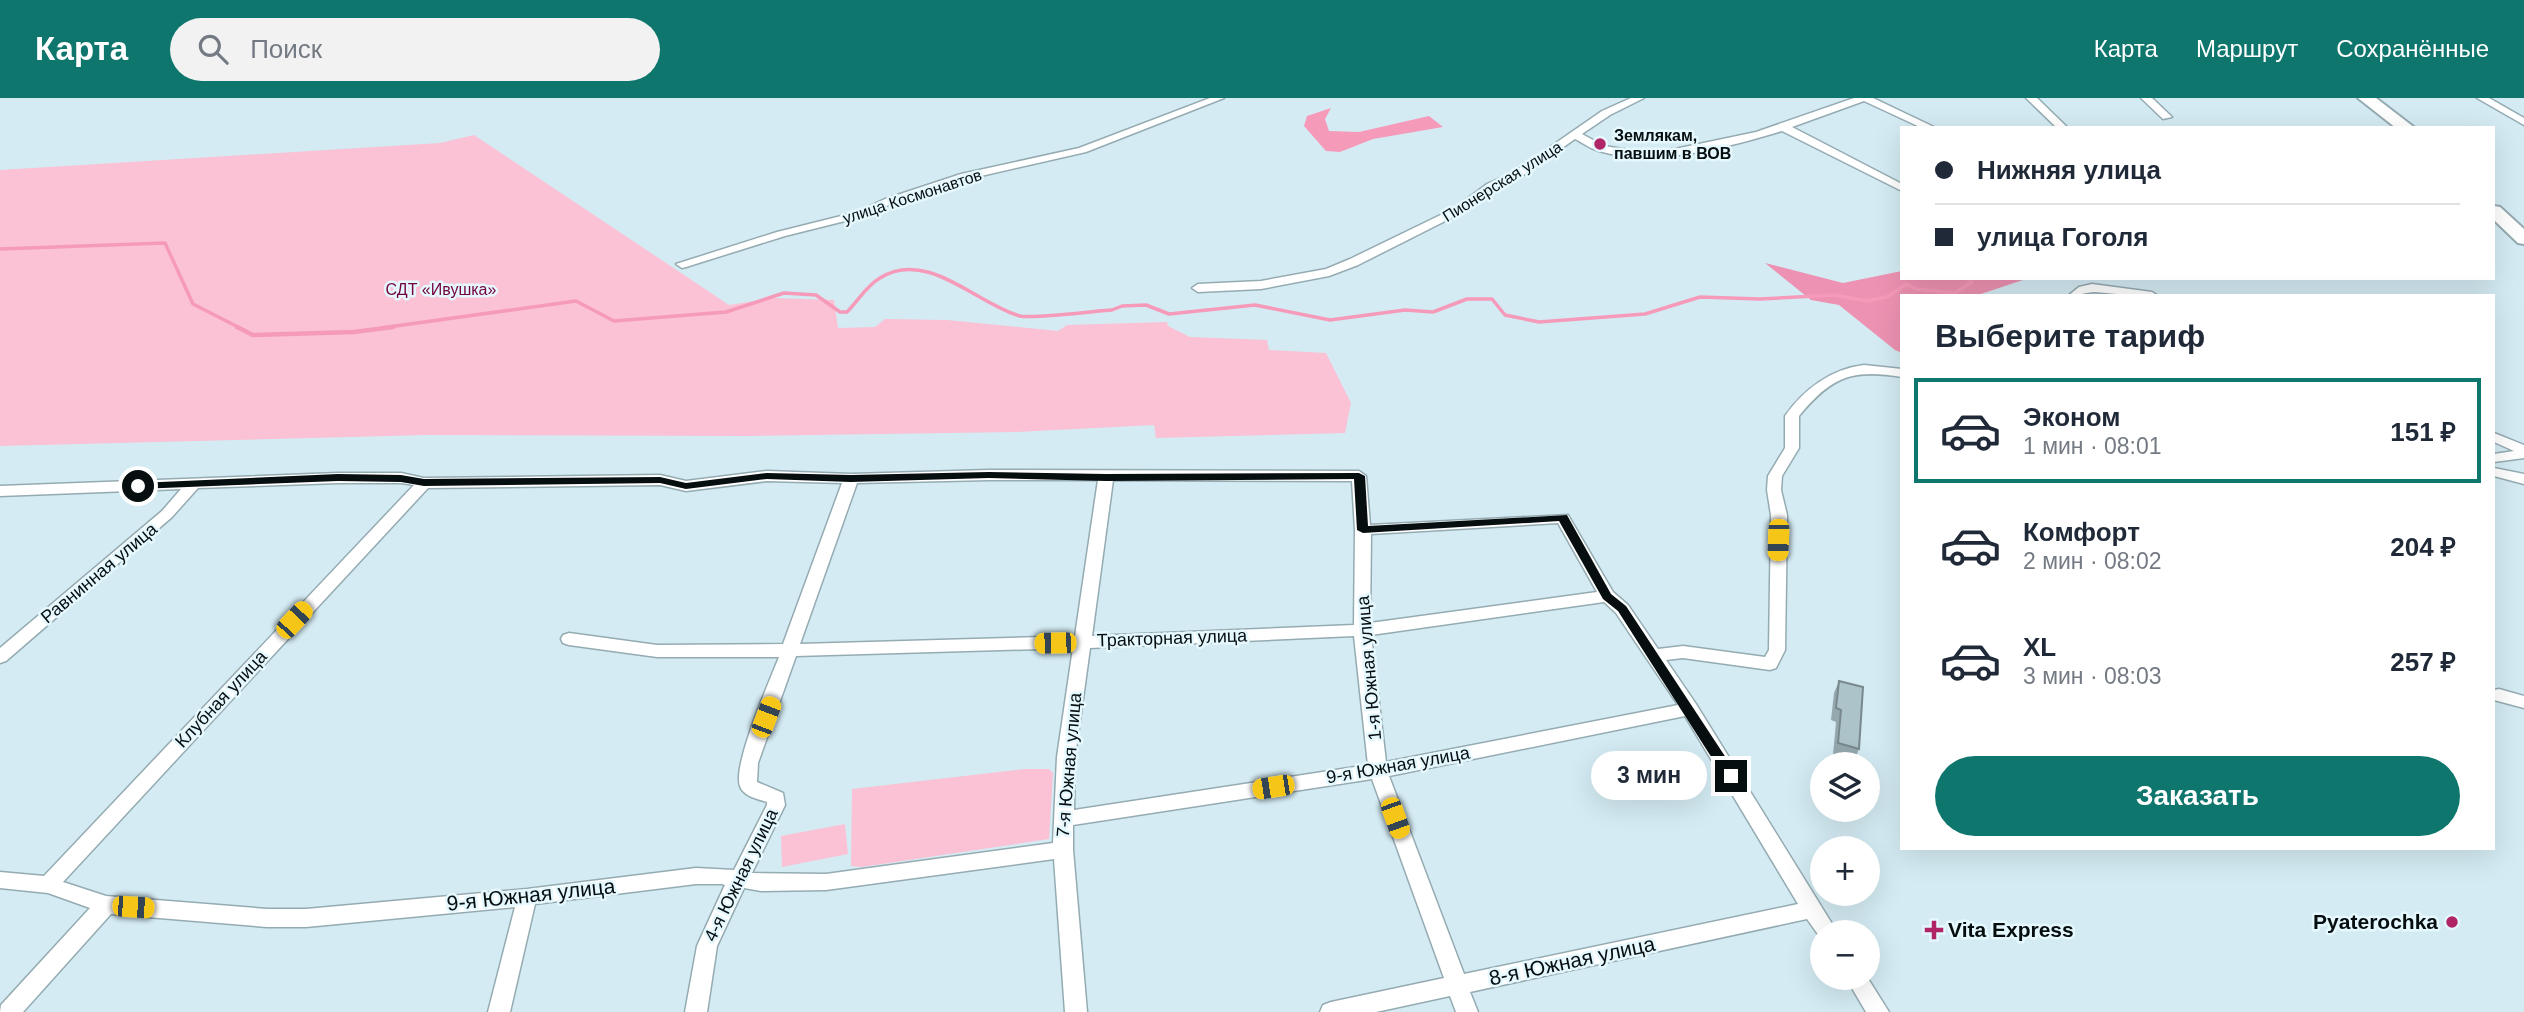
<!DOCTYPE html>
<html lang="ru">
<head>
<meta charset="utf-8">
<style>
	:root { --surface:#fff; --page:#f2f2f3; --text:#1f2937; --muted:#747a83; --line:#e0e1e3; --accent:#0f766e }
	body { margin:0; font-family:Arial,sans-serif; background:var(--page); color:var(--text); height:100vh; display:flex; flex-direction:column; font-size:26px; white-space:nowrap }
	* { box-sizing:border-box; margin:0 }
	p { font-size:23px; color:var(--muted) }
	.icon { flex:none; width:38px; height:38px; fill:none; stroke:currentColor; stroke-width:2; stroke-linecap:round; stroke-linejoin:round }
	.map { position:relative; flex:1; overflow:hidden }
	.drawer { position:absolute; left:1900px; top:196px; width:595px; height:556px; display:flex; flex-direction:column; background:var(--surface); border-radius:0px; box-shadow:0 7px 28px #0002 }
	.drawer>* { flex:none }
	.guide { position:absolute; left:1900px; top:28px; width:595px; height:154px; border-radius:0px; box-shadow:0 7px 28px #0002; display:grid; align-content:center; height:154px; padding:0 35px; background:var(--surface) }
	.fabs { position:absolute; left:1810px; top:654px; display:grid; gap:14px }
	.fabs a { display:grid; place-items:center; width:70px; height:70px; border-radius:50%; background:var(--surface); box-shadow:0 7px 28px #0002; font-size:35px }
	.end { position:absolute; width:32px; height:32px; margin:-16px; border:9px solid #060e10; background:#fff; box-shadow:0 0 0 4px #fff }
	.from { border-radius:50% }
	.bubble { position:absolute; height:49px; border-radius:24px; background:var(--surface); box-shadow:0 7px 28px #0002; font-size:23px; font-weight:800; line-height:49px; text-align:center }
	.car { position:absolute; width:21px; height:42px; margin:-21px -10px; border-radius:9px; box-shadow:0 0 5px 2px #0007; background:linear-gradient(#f5c518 24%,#345 0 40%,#f5c518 0 76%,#345 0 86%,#f5c518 0) }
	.guide b { display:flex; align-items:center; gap:24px; height:66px; font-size:26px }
	.guide b+b { border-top:2px solid var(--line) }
	.guide i { width:18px; height:18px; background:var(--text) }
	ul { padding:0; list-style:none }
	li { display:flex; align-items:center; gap:21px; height:105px; margin:0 14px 10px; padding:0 21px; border:4px solid transparent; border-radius:0px }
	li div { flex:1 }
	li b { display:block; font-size:26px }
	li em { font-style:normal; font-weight:800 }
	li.active { border-color:var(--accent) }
	li>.icon { width:63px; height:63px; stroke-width:1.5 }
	h2 { padding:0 35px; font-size:32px; line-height:84px }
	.cta { display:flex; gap:14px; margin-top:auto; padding:14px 35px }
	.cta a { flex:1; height:80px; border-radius:42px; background:var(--accent); color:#fff; font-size:28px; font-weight:800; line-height:80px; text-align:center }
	header { display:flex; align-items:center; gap:42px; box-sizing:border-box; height:98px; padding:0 35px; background:var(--accent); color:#fff }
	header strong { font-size:33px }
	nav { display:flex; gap:38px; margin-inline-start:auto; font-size:24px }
	.search { width:490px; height:63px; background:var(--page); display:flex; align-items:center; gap:18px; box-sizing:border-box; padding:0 24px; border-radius:38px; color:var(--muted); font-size:26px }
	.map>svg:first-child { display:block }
	.green { fill:#fac2d4 }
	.forest { fill:#ed92b2 }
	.water { fill:#f69aba }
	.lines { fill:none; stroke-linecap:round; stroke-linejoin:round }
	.stream-far1 { stroke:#f69aba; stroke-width:3.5 }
	.stream { stroke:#f69aba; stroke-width:4.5 }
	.minor-casing { stroke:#95abb2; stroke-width:3 }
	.primary-casing { stroke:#95abb2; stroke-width:4 }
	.minor { fill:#fff; fill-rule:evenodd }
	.primary { fill:#fff; fill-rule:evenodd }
	.wall { fill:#94a8ae }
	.building { fill:#acc3ca; stroke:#78888d; stroke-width:2 }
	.route { fill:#060e10 }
	.poi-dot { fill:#af2566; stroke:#e5f8fe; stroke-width:2.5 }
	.labels { text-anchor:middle; stroke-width:5; stroke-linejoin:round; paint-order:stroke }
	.far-poi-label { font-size:16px; font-weight:bold; fill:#060e10; stroke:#e5f8fe; text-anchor:start }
	.far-street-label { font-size:16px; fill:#060e10; stroke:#e5f8fe }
	.far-park-label { font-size:16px; fill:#73023e; stroke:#e5f8fe }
	.street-label { font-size:18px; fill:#060e10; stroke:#e5f8fe }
	.near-street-label { font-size:21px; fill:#060e10; stroke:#e5f8fe }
	.near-poi-label { font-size:21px; font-weight:bold; fill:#060e10; stroke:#e5f8fe; text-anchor:end }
</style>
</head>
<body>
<header>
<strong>Карта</strong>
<div class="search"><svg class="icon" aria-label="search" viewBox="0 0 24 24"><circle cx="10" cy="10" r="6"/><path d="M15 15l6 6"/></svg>Поиск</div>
<nav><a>Карта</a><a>Маршрут</a><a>Сохранённые</a></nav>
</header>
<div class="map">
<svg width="2524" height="914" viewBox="0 0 2524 914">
	<rect width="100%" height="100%" fill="#d4ebf3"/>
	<g class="green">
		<polygon points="474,37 729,207 774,200 834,202 838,230 875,229 885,221 947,222 1058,233 1067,227 1167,224 1168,228 1190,239 1267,242 1269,252 1326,255 1351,305 1345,335 1156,340 1154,327 1017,334 746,338 426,337 0,348 0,72 440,45"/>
		<polygon points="1024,671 1049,671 1053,675 1049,741 862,769 851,768 852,691"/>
		<polygon points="845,726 848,756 782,769 781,738"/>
	</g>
	<polygon class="forest" points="1765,165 1843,185 1902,173 1902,180 2029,180 1975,198 1902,198 1902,255 1895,252 1839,207 1811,202"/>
	<polygon class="water" points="1331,10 1325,21 1329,33 1359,34 1429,18 1443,29 1373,41 1340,54 1326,53 1304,28 1307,18"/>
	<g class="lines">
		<g class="stream-far1">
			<polyline points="0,151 165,145 193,206 240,230"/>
			<path d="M381,230L576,203L614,223L726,214L784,195L816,197L840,214H847C859,202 866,188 880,180C927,150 978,207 1020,218C1035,221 1093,213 1112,212L1122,208L1146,207L1169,216L1255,207L1330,222L1405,212L1433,214L1467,201H1492L1505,217L1539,224L1645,216L1700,199L1760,201L1834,197L1867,203L1887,199L1906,186L1916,191L1955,195L1972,184L1967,180"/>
		</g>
		<polyline class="stream" points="237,229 253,237 354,234 393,229"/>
		<g class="minor-casing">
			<g id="minor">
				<polygon points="1210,0 1224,0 1086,54 968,81 893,105 865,118 785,138 686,169 682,170 676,166 777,134 857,114 885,101 961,76 1079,50"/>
				<path d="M1631,0H1644L1610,17L1582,36L1604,48L1636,53L1675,51L1756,34L1854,0H1873L1936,30H1922L1864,3L1792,29L1902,86V93L1782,33C1729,49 1654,70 1599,53C1591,51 1583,45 1575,41L1522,78L1495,90L1463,114L1358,167L1329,178L1261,191L1198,194L1192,190L1198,186L1261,183L1326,171L1350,161L1455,110L1487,86L1514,74L1602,13Z"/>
				<polygon points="2026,0 2037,0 2068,30 2057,30"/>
				<polygon points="2141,0 2152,0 2172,19 2163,21"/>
				<polygon points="2477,0 2489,0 2524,20 2524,27"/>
				<path d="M2092,186L2152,194L2158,198C2137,198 2117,196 2095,194C2086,194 2078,198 2068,198L2079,189Z"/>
				<path d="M1864,267L1902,271V279C1852,271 1832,278 1799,318V350L1782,378L1781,392L1787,417L1785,552L1776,570L1770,572L1683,560L1666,562L1696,606L1834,829L1837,835H1822V842L1807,821L1470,894L1478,914H1456L1450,898L1376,914H1320L1323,907L1331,904L1444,880L1372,681L1073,727V752L1087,914H1065L1054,761L826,792L761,793L744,790L717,848L707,914H685L697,848L725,787L722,786H696L535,806L510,914H488L515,809L306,829H267L111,816L23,914H0L1,907L90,810L48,795L0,790V774L44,778L414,387L401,385H338L198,390L172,419L6,563L0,565V550L162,413L181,391L0,398V388L338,375H401L424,380L660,377L686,383L767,373L851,376L989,372L1359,373L1366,378L1370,427L1568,417L1613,494L1628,507L1658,551L1683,548L1765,559L1769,552L1771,417L1767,392L1768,378L1785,350V318C1804,291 1831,271 1864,267ZM989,382H1098L1075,538L800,546L857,385ZM1113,382L1352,383L1355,432L1354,527L1092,538ZM767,383L842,385L783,546L657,547L569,535L563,537L561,541L563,545L569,547L657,559H779C770,582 732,668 740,688C743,698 757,701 767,704V707L734,772L696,770L527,791L306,811H267L106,798L63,784L428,390L660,387L686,393ZM1558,425L1597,494L1370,525L1371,436ZM1604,504L1616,515L1678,607L1386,664L1371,537ZM1354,538L1368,667L1074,712L1075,659L1090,550ZM1073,550L1057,659L1053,745L826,776L752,775L785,707L783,695L757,684L758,665L796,558ZM1685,618L1798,806L1464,876L1389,678Z"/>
				<polygon points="2494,335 2524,347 2524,360 2494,364 2494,356 2514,353 2494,344"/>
				<polygon points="2494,370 2524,376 2524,386 2494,378"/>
				<polygon points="2499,591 2524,598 2524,610 2494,602 2494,592"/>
				<polygon points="1867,879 1889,914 1866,914 1846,880"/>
			</g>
		</g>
		<g class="primary-casing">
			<g id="primary">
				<polygon points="2358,0 2376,0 2415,30 2396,30"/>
				<polygon points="2494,108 2500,109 2524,131 2524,146 2518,145 2494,122"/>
			</g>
		</g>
		<use href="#minor" class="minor"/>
		<use href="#primary" class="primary"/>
	</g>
	<polygon class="wall" points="1839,583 1859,651 1854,663 1833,657 1836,624 1831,622 1834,595"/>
	<polygon class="building" points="1839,583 1863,589 1859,651 1838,645 1841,612 1836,610"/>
	<polygon class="route" points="989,374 1106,376 1359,375 1365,378 1368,428 1567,417 1611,496 1626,508 1738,678 1731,683 1726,682 1618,513 1603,501 1559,423 1363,435 1357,432 1354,381 1106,383 989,380 851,384 767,381 686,391 660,385 424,388 401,384 338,383 138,391 132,388 138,385 338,376 401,377 424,381 660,379 686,385 767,375 851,377"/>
	<g class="poi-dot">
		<circle cx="1600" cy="46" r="7"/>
		<circle cx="2452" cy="824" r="7"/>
		<path d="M1930.5 821.5h7v7h7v7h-7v7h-7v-7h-7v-7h7z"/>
	</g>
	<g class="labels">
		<g class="far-poi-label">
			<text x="1614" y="43">Землякам,<tspan x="1614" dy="18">павшим в ВОВ</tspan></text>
		</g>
		<g class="far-street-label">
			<text transform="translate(1502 83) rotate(-32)" y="6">Пионерская улица</text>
			<text transform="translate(912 98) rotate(-18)" y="6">улица Космонавтов</text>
		</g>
		<g class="far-park-label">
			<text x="441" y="197">СДТ «Ивушка»</text>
		</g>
		<g class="street-label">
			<text transform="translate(99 475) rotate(-40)" y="6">Равнинная улица</text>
			<text transform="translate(1172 540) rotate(-2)" y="6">Тракторная улица</text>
			<text transform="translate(1369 570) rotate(-95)" y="6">1-я Южная улица</text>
			<text transform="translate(221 601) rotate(-47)" y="6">Клубная улица</text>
			<text transform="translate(1069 667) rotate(-85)" y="6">7-я Южная улица</text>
			<text transform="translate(1398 667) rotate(-10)" y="6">9-я Южная улица</text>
			<text transform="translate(741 777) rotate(-64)" y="6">4-я Южная улица</text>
		</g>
		<g class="near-street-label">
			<text transform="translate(531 797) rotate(-6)" y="7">9-я Южная улица</text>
			<text transform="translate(1572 863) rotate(-12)" y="7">8-я Южная улица</text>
		</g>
		<g class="near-poi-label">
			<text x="2438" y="831">Pyaterochka</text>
			<text x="1948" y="839" text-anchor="start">Vita Express</text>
		</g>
	</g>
</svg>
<div class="fabs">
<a><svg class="icon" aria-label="layers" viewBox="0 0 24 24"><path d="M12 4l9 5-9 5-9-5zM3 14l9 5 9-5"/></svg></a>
<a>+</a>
<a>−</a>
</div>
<i class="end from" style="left:138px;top:388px"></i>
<i class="end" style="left:1731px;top:678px"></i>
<div class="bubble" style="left:1591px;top:653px;width:116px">3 мин</div>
<i class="car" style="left:1778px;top:442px;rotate:182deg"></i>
<i class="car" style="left:294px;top:522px;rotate:43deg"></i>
<i class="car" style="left:1055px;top:545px;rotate:269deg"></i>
<i class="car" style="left:766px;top:619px;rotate:21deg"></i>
<i class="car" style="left:1273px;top:689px;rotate:261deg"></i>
<i class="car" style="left:1395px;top:720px;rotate:160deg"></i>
<i class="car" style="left:133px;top:809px;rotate:94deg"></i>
<div class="guide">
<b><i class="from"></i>Нижняя улица</b>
<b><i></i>улица Гоголя</b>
</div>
<section class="drawer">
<h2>Выберите тариф</h2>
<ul>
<li class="active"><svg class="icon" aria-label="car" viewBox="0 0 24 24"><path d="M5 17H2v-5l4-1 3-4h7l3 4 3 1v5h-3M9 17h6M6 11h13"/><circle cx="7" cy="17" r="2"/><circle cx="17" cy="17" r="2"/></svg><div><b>Эконом</b><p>1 мин · 08:01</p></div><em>151 ₽</em></li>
<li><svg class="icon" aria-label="car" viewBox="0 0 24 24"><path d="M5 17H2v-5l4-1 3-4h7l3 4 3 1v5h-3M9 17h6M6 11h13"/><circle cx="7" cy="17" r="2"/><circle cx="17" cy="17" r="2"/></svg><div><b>Комфорт</b><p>2 мин · 08:02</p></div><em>204 ₽</em></li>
<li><svg class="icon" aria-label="car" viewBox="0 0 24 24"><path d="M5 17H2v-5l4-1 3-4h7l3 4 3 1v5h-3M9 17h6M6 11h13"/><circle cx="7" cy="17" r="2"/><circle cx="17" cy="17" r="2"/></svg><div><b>XL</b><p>3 мин · 08:03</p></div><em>257 ₽</em></li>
</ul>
<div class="cta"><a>Заказать</a></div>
</section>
</div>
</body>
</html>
